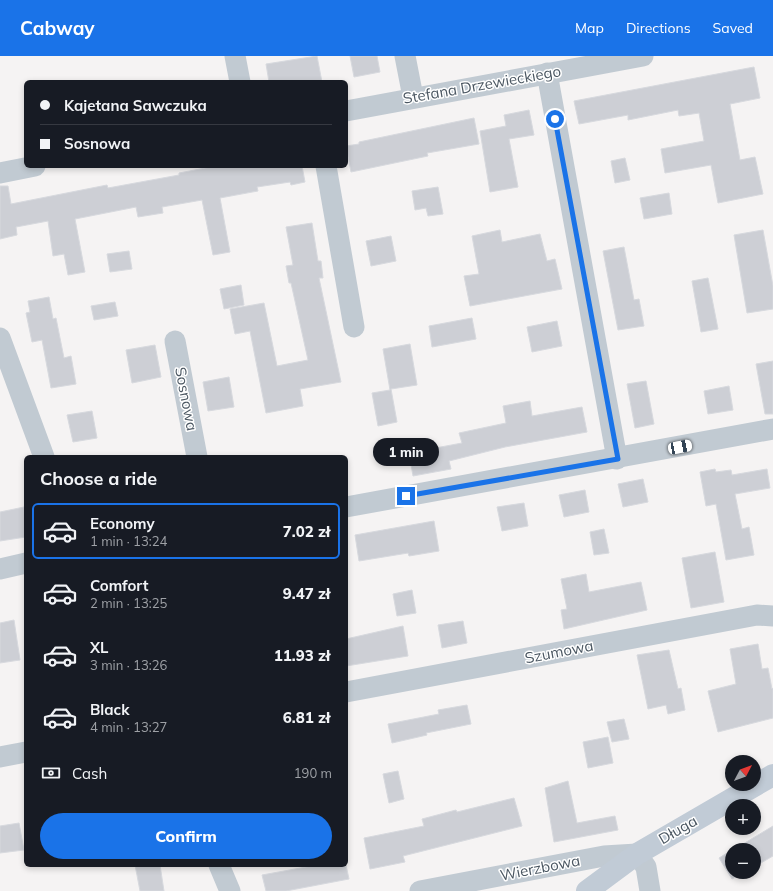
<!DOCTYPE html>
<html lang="en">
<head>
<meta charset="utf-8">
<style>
	:root { --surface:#171b24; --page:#242831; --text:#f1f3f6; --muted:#9ea1a6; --line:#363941; --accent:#1a73e8 }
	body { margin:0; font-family:Mulish,sans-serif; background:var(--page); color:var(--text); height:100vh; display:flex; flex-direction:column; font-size:15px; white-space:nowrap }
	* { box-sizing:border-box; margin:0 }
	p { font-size:13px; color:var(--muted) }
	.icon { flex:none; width:22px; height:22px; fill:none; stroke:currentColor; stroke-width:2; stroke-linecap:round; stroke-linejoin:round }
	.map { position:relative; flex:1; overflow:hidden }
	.details { position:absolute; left:24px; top:399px; width:324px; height:412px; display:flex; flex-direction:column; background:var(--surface); border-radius:6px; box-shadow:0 2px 6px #0003 }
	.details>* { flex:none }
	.guide { position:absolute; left:24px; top:24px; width:324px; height:88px; border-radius:6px; box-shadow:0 2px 6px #0003; display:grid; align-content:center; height:88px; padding:0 16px; background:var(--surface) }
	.needle { width:26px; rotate:49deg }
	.tools { position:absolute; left:725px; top:699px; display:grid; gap:8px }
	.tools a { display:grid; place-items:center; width:36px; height:36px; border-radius:50%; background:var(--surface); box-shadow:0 2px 6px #0003; font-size:20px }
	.end { position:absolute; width:18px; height:18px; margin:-9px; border:5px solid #1a73e8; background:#fff; box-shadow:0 0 0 2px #fff }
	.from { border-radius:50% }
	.bubble { position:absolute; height:28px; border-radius:14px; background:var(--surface); box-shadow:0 2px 6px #0003; font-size:13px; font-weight:800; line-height:28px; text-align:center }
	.car { position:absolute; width:12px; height:24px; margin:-12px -6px; border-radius:5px; box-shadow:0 0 3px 1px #0007; background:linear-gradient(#fff 24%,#345 0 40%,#fff 0 76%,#345 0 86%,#fff 0) }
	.guide b { display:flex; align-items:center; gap:14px; height:38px; font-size:15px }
	.guide b+b { border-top:1px solid var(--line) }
	.guide i { width:10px; height:10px; background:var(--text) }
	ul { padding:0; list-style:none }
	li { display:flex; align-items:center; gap:12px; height:56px; margin:0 8px 6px; padding:0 8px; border:2px solid transparent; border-radius:6px }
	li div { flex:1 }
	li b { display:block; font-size:15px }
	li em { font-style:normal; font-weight:800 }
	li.active { border-color:var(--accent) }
	li>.icon { width:36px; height:36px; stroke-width:1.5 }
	h2 { padding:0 16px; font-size:18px; line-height:48px }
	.pay { display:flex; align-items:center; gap:10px; height:44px; padding:0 16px; font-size:15px }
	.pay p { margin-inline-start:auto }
	.action { display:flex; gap:8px; margin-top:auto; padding:8px 16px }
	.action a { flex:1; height:46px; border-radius:24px; background:var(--accent); color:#fff; font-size:16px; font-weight:800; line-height:46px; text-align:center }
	header { display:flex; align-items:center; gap:24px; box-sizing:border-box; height:56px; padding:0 20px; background:var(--accent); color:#fff }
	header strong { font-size:19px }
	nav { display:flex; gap:22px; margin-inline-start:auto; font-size:14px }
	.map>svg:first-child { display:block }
	.building { fill:#cdcfd5; stroke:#d7d9de }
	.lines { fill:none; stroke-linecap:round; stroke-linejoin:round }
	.street { stroke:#c1cad2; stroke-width:21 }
	.secondary { stroke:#c1cbd6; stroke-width:22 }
	.route { stroke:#1a73e8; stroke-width:5 }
	.labels { text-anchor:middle; stroke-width:3; stroke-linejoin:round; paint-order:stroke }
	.street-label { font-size:15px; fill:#4a5661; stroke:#fff }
</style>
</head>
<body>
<header>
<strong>Cabway</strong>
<nav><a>Map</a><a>Directions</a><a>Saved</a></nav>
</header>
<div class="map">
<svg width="773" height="835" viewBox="0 0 773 835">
	<rect width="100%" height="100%" fill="#f5f3f3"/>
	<g class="building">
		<polygon points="317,0 322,26 269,26 266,8"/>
		<polygon points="350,0 377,0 380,16 354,21"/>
		<polygon points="754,11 760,42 730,48 740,104 755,101 763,138 718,147 711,109 665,117 661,93 704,85 699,57 679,60 678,54 628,64 628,59 579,68 574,45"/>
		<polygon points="529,54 534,79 509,83 518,131 490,136 480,75 506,70 504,59"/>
		<polygon points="474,62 479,88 427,97 428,100 351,116 346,90 359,88 359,86"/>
		<polygon points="625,102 630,124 615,127 611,105"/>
		<polygon points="216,110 302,110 305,126 291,129 290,126 257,131 258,135 220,142 230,196 213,199 202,144 162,151 163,157 138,161 136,151 75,163 85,216 68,219 64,198 53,200 48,165 16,171 17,179 0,183 0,130 8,130 11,148 107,129 108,132 179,119 179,117"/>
		<polygon points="438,131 443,158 428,160 426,152 415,154 412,135"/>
		<polygon points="669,137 672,158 644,163 640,142"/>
		<polygon points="312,167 318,205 321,205 323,222 319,222 341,326 300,333 303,350 266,357 250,275 235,278 230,253 264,247 277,310 308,304 291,227 289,227 286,210 293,209 286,171"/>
		<polygon points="500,174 502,186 540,178 547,205 555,203 562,233 470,250 464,220 479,218 472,180"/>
		<polygon points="763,174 773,230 773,253 747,257 734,179"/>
		<polygon points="391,180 396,205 371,210 366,185"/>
		<polygon points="624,191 634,244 639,243 644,270 618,274 603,195"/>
		<polygon points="129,195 132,213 110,216 107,198"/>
		<polygon points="708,222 718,273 701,276 692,225"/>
		<polygon points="241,229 244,249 224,253 220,233"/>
		<polygon points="49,241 53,263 56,262 64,302 71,300 76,328 51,332 42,284 32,286 26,257 30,256 28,245"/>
		<polygon points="115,246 118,260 94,264 91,250"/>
		<polygon points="472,262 476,283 432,291 429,270"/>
		<polygon points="557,265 562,290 532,296 527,271"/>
		<polygon points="410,288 417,329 391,333 397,366 378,370 372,337 390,334 383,293"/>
		<polygon points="155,289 161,321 132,327 126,294"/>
		<polygon points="773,305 773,358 765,358 756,308"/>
		<polygon points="229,321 234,351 208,355 203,326"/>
		<polygon points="646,325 654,368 635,372 627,328"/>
		<polygon points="729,330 733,354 708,358 704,335"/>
		<polygon points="530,345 532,360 582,351 587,376 505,391 449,405 451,413 413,420 409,397 462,387 459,377 506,367 503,350"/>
		<polygon points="92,355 97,382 73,386 67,359"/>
		<polygon points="715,413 716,416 731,414 732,419 767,413 770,432 735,438 742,473 749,471 754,499 726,504 716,448 706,450 700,416"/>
		<polygon points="643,423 648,446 623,451 618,428"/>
		<polygon points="585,434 589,456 564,461 559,439"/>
		<polygon points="524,447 528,470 502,475 497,451"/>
		<polygon points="24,451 26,481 0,485 0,456"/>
		<polygon points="434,465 439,495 409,500 408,497 359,505 355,479"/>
		<polygon points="604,473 609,497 594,499 590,476"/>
		<polygon points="715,496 724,546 691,552 682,502"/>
		<polygon points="586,518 589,536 641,526 647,554 564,573 561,554 567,553 561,523"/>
		<polygon points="412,534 416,557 397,560 393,538"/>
		<polygon points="14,564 20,604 0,607 0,567"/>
		<polygon points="463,565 467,587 442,592 438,569"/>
		<polygon points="403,570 408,600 346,610 346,583"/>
		<polygon points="758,588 762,613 768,612 772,633 773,632 773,662 718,676 708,635 736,628 730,593"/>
		<polygon points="669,594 678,633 681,632 685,654 668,658 666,649 648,653 637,599"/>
		<polygon points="467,649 471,668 426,677 427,679 392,687 388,668 439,658 438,654"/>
		<polygon points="624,663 629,683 612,686 607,666"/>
		<polygon points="608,681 613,707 588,712 583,686"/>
		<polygon points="398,715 404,743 389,747 383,718"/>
		<polygon points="568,725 577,767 615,760 618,774 554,786 545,732"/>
		<polygon points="514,742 522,770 403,800 405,806 370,813 364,782 424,770 422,763 456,754 457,756"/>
		<polygon points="19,767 24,794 0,797 0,770"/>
		<polygon points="773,770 773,800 754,811 754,794 733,794"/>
		<polygon points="732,794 732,816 745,816 732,823 719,802"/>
		<polygon points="135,809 160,809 164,835 140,835"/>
		<polygon points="317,809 346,809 349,823 286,835 266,835 262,819"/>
	</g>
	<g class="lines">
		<g class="street">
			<polyline points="235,0 240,26"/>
			<polyline points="405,0 413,41"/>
			<polyline points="547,17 617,403"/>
			<polyline points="346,55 643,0"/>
			<polyline points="326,110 354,271"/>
			<polyline points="0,117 35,110"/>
			<polyline points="0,282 44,401"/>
			<polyline points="175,285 197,401"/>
			<polyline points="346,451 773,373"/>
			<polyline points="0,513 26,507"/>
			<polyline points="346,636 757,559 773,560"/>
			<polyline points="0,701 26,696"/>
			<polyline points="219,809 230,835"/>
			<polyline points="420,835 604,800 637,798 646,811 650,835"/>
		</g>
		<polyline class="secondary" points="587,835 637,798 773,719"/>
	</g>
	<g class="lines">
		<polyline class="route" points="406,440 618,403 555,63"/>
	</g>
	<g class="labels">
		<g class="street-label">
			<text transform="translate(482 29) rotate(-10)" y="5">Stefana Drzewieckiego</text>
			<text transform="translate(186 343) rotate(79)" y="5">Sosnowa</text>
			<text transform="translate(559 596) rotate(-11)" y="5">Szumowa</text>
			<text transform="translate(678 774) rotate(-30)" y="5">Długa</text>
			<text transform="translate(540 812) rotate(-11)" y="5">Wierzbowa</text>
		</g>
	</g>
</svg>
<div class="tools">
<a><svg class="needle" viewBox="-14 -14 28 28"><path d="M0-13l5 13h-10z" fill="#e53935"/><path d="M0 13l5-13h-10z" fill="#9ea1a6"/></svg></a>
<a>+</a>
<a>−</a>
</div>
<i class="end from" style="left:555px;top:63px"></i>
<i class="end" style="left:406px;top:440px"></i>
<div class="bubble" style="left:373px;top:382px;width:66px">1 min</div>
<i class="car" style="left:680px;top:391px;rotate:79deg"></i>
<div class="guide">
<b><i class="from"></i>Kajetana Sawczuka</b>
<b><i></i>Sosnowa</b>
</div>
<section class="details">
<h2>Choose a ride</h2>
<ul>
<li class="active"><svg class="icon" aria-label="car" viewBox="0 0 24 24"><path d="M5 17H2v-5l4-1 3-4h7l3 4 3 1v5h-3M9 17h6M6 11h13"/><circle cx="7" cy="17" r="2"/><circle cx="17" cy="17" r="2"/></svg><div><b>Economy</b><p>1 min · 13:24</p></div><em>7.02 zł</em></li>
<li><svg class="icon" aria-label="car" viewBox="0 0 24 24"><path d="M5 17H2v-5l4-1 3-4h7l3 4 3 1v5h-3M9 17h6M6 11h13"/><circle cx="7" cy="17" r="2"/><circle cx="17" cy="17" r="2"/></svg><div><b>Comfort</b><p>2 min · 13:25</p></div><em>9.47 zł</em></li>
<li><svg class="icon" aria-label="car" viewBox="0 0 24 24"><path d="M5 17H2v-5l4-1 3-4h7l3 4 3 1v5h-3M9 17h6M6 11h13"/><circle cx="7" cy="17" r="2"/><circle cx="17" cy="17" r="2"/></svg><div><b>XL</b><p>3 min · 13:26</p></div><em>11.93 zł</em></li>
<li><svg class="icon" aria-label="car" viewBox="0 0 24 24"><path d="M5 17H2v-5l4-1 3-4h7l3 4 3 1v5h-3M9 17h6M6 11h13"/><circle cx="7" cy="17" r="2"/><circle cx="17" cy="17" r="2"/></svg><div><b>Black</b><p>4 min · 13:27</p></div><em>6.81 zł</em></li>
</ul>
<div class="pay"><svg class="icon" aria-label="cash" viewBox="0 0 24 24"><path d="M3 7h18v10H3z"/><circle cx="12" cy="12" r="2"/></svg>Cash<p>190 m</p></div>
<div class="action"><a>Confirm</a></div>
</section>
</div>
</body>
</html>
